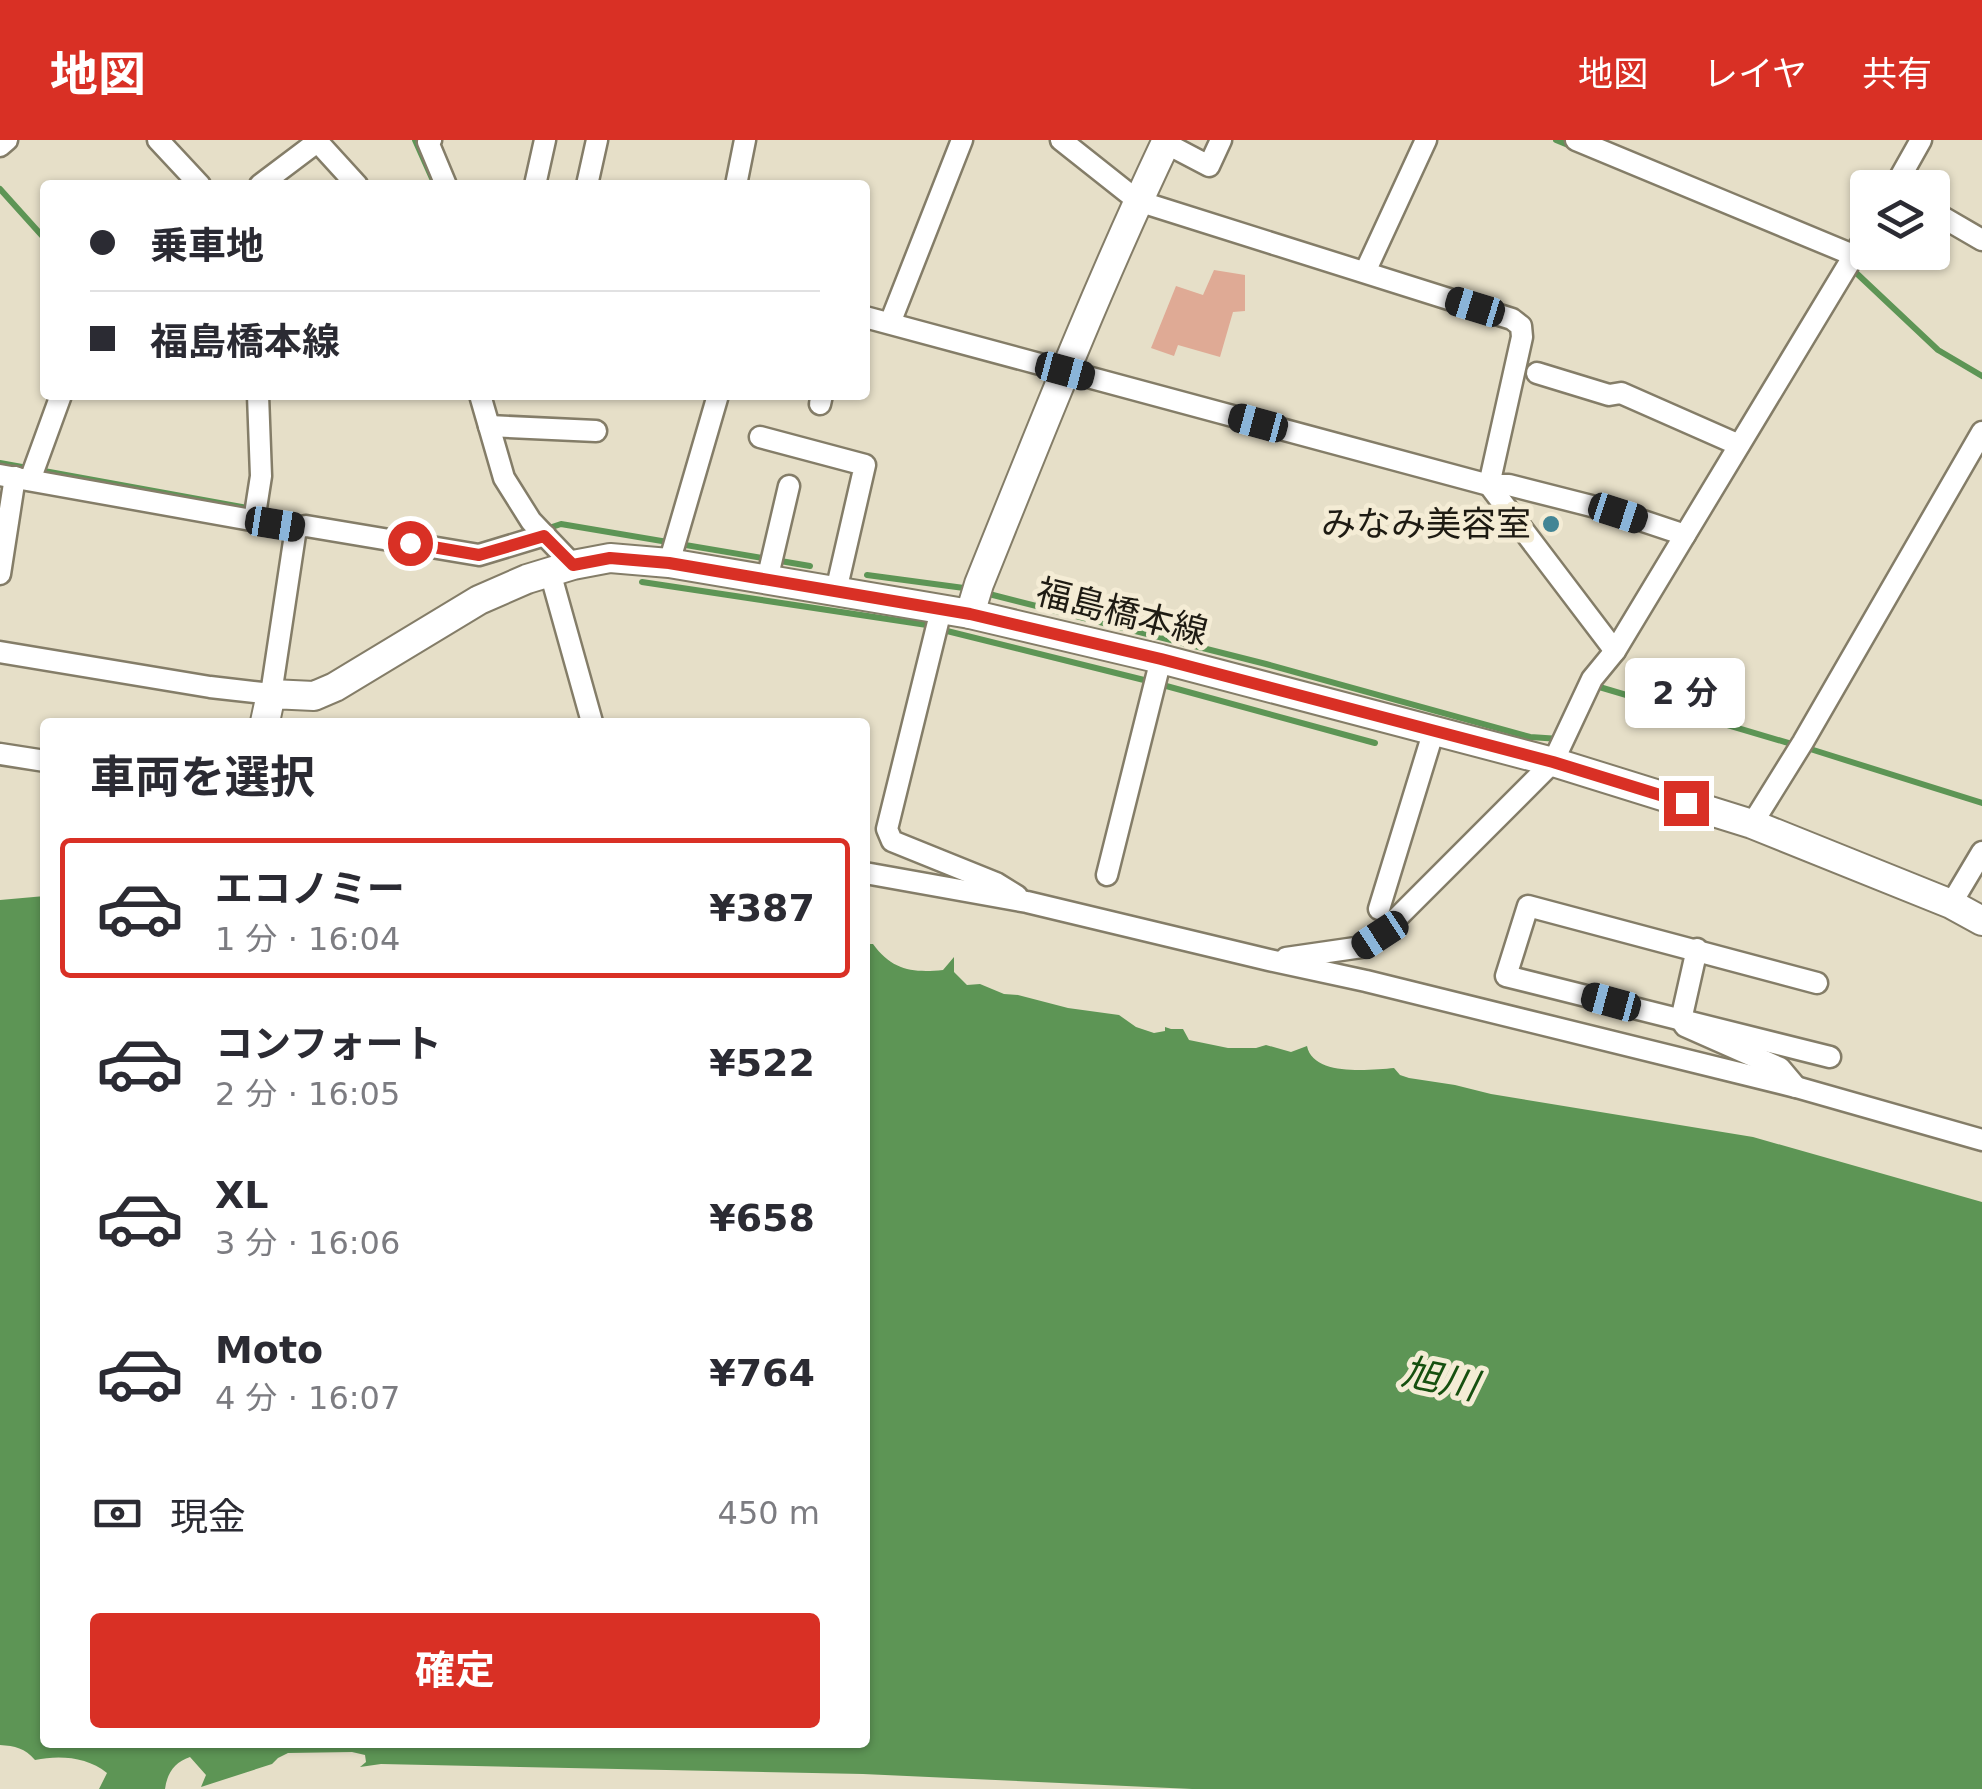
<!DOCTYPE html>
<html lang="ja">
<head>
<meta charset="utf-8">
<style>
	:root { --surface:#fff; --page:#f7f7f7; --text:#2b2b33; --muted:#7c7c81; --line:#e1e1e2; --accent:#d93025 }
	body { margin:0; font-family:"DejaVu Sans","Noto Sans JP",sans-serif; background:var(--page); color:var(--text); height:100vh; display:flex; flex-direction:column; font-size:38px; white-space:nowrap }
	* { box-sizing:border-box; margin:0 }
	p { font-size:32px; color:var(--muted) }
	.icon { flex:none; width:55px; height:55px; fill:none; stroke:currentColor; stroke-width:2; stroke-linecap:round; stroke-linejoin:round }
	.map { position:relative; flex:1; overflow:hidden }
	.drawer { position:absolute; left:40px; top:578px; width:830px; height:1030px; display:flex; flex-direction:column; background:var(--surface); border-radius:10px; box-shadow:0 2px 8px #0004 }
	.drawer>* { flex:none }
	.top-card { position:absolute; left:40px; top:40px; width:830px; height:220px; border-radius:10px; box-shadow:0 2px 8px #0004; display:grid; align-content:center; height:220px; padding:0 50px; background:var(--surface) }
	.controls { position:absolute; left:1850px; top:30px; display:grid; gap:20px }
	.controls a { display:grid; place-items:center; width:100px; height:100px; border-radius:10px; background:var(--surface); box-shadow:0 2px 8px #0004; font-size:50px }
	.end { position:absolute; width:45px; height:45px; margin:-22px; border:12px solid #d93025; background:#fff; box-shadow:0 0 0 5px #fff }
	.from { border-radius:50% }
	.bubble { position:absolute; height:70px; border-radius:10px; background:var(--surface); box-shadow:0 2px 8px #0004; font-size:32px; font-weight:700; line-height:70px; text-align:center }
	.car { position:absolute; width:30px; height:60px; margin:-30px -15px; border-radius:12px; box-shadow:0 0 8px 2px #0007; background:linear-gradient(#222 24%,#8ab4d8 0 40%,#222 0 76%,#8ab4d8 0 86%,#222 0) }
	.top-card b { display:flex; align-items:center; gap:35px; height:95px; font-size:38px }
	.top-card b+b { border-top:2px solid var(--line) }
	.top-card i { width:25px; height:25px; background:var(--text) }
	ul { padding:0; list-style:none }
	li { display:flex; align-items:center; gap:30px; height:140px; margin:0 20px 15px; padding:0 30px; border:5px solid transparent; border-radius:10px }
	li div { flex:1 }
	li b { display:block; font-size:38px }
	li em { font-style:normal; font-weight:700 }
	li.current { border-color:var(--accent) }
	li>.icon { width:90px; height:90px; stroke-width:1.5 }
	h2 { padding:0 50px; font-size:45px; line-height:120px }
	.pay { display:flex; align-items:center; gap:25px; height:110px; padding:0 50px; font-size:38px }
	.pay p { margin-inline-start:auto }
	.cta { display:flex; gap:20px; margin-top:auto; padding:20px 50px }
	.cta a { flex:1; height:115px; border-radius:10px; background:var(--accent); color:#fff; font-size:40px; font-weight:700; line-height:115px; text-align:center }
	header { display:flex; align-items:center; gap:60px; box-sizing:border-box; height:140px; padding:0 50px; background:var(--accent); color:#fff }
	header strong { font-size:48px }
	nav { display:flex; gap:55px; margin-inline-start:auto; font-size:35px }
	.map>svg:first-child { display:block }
	.green { fill:#dfaa95 }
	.water { fill:#5d9555 }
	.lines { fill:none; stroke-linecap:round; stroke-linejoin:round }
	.stream { stroke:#5d9555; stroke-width:6 }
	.minor-casing { stroke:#847d68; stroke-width:25 }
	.major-casing { stroke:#847d68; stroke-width:32 }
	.minor { stroke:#fff; stroke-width:20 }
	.major { stroke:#fff; stroke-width:28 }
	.route { stroke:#d93025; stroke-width:12 }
	.poi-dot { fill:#428595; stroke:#f4ecd5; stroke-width:4 }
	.labels { text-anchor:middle; stroke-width:10; stroke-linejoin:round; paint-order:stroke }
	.poi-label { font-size:35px; fill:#1e1b13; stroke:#f4ecd5; text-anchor:end }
	.street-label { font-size:35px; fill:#1e1b13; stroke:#f4ecd5 }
	.water-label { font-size:38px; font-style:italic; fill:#16500f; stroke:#f4ecd5 }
</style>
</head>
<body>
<header>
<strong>地図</strong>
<nav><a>地図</a><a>レイヤ</a><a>共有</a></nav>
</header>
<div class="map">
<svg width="1982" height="1649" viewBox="0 0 1982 1649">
	<rect width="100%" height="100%" fill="#e6dfc8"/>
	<polygon class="green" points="1214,130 1245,135 1245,171 1233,172 1220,217 1178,205 1174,216 1151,208 1176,146 1203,155"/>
	<path class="water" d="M45,756V1602H865V808L868,804H873C892,830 912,833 943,830L954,817V832L967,845L980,844L1004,854L1018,855L1068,868L1119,875L1136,887L1154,893L1165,891V887L1171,889H1183L1189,900L1228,908H1256L1266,905L1291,912L1307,906C1313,937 1371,930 1394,928L1400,935L1409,938L1455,945L1491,954L1753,997L1982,1062V1649H1192L863,1634L381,1624L360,1627L366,1622L365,1615L352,1612L288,1613L278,1618L272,1624L201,1647L206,1635L190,1617C175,1622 167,1633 165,1649H99L107,1633C87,1617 60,1615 35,1620C25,1608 15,1606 0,1605V760Z"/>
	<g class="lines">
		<g class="stream">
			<polyline points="415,0 435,45"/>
			<polyline points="1556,0 1573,7"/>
			<polyline points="0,49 45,99"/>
			<polyline points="1852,129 1938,210 1982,236"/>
			<polyline points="0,323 303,378"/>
			<polyline points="546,389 561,384 810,426"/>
			<polyline points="867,435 964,448"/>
			<polyline points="642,442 927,485"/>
			<polyline points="989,454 1266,524 1530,597 1560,599"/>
			<polyline points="947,491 1148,541 1375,603"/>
			<polyline points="1596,546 1795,605"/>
			<polyline points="1807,608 1982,663"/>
		</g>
		<g class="minor-casing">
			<g id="minor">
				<polyline points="158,0 200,45"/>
				<polyline points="316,0 357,45"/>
				<polyline points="431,0 428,2 446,45"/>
				<polyline points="1061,0 1138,61 1512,179 1521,186 1522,197 1489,345 1615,511"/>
				<polyline points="1576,0 1853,115"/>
				<polyline points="1165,3 1209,26 1221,0"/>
				<polyline points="0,6 7,0"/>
				<polyline points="260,45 317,2"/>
				<polyline points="535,45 545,0"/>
				<polyline points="587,45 597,0"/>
				<polyline points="736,45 745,0"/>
				<polyline points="1894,48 1921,0"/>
				<polyline points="1932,71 1982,100"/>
				<polyline points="1365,132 1426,0"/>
				<polyline points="865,177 1489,345 1509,345 1619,373 1685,395"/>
				<polyline points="890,183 962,0"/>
				<polyline points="1537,233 1609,255 1621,253 1739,305"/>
				<polyline points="480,255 504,338 531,381 573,425"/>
				<polyline points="820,264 822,255"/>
				<polyline points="489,286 596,291"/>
				<polyline points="760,297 865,325 836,451"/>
				<polyline points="0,335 296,388 271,554 210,547 0,512"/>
				<polyline points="30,340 61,255"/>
				<polyline points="254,381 261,336 258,255"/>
				<polyline points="296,388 306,386 479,415 545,395"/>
				<polyline points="669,423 718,255"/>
				<polyline points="550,432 592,582"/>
				<polyline points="0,434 15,337"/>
				<polyline points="767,440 789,346"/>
				<polyline points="941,470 887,689 892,701 996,743 1017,756"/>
				<polyline points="0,614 45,621"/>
				<polyline points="1752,684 1803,602 1982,292"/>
				<polyline points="865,733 1027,762 1269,820 1366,841 1796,947 1982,1000"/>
				<polyline points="1107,735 1161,519"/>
				<polyline points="1951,764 1982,712"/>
				<polyline points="1379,769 1434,590"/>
				<polyline points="1697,809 1681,880 1685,886 1780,928 1796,947"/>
				<polyline points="1286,818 1362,807 1380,795 1553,622 1592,539 1615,511 1868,92"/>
				<polyline points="1817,843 1528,766 1506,836 1830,917"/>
			</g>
		</g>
		<g class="major-casing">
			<g id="major">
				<path d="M970,474L979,444C1039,295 1098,145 1167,0"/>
				<polyline points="265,582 271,554 314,556 335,547 479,460 527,439 573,425 610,418 669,423 970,474 1161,519 1553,622 1752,684 1951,764 1982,781"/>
			</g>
		</g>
		<use href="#minor" class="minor"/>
		<use href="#major" class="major"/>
	</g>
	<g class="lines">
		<polyline class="route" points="410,403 479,415 544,396 573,425 610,418 669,423 970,474 1161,519 1553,622 1686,663"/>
	</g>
	<circle class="poi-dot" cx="1551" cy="384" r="10"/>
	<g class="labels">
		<g class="poi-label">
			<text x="1531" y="396">みなみ美容室</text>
		</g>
		<g class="street-label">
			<text transform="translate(1122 472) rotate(14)" y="12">福島橋本線</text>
		</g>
		<g class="water-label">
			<text transform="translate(1440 1239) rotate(12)" y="13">旭川</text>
		</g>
	</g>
</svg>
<div class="controls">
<a><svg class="icon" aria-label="layers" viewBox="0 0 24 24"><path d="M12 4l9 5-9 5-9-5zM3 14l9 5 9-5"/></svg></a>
</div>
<i class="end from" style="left:410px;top:403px"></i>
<i class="end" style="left:1686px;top:663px"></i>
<div class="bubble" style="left:1625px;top:518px;width:120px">2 分</div>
<i class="car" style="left:1475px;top:167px;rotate:287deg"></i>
<i class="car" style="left:1065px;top:231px;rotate:105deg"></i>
<i class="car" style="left:1258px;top:283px;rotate:285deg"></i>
<i class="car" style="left:1618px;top:373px;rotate:108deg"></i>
<i class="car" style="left:275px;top:384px;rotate:99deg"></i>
<i class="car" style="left:1380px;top:795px;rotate:237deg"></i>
<i class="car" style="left:1611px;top:862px;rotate:285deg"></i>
<div class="top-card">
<b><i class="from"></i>乗車地</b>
<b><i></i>福島橋本線</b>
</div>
<section class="drawer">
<h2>車両を選択</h2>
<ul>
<li class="current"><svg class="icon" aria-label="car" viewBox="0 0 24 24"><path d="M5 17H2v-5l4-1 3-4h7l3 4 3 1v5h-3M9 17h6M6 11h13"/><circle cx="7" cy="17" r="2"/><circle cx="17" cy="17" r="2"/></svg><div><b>エコノミー</b><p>1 分 · 16:04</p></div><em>¥387</em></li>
<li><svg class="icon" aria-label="car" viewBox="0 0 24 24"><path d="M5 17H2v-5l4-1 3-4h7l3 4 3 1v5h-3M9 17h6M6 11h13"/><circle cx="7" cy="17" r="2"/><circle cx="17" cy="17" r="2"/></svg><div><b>コンフォート</b><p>2 分 · 16:05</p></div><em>¥522</em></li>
<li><svg class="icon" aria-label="car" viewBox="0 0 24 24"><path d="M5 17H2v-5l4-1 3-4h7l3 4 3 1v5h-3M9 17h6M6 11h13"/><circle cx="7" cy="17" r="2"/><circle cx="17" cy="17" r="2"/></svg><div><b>XL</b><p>3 分 · 16:06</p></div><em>¥658</em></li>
<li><svg class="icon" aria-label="car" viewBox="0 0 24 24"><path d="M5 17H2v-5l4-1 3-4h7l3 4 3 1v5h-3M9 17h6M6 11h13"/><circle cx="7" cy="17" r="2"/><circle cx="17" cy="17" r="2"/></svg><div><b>Moto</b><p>4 分 · 16:07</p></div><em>¥764</em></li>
</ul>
<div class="pay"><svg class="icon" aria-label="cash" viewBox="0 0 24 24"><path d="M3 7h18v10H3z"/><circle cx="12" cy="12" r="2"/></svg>現金<p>450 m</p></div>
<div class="cta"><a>確定</a></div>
</section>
</div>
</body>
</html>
